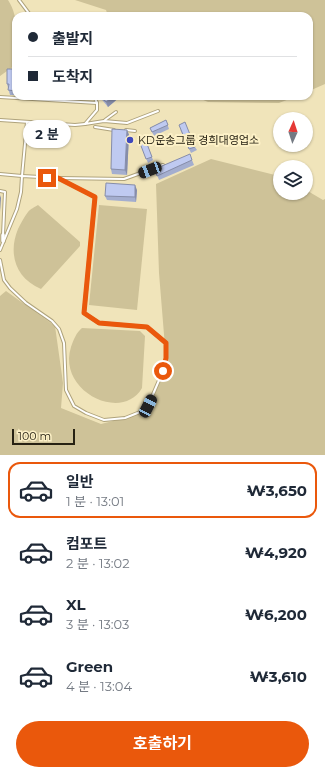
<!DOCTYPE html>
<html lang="ko">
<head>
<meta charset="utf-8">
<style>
	:root { --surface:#fff; --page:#f6f6f7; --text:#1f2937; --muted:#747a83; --line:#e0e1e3; --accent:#ea580c }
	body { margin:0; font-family:Montserrat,"Noto Sans KR",sans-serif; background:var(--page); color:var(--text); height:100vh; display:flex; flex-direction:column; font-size:15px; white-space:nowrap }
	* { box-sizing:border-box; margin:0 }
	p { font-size:13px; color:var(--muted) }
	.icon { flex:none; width:22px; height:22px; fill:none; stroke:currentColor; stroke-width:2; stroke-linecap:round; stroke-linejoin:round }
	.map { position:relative; height:455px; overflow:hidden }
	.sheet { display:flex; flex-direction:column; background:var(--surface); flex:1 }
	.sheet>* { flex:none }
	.guide { position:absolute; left:12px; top:12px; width:301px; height:88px; border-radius:12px; box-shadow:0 1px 3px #0004; display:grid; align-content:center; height:88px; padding:0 16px; background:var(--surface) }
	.needle { width:26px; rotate:3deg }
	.fabs { position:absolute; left:273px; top:112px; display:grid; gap:8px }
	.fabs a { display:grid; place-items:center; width:40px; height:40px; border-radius:50%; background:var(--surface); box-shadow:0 1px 3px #0004; font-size:20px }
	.scale { position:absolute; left:12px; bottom:10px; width:63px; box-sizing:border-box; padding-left:4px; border:2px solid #272213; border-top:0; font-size:11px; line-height:14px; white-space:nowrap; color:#272213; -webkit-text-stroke:3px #fdf1c7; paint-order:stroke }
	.end { position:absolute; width:18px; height:18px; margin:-9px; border:5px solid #ea580c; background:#fff; box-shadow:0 0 0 2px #fff }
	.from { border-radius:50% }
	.bubble { position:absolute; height:28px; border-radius:14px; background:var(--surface); box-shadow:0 1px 3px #0004; font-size:13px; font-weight:700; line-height:28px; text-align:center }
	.car { position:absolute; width:12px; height:24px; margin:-12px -6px; border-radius:5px; box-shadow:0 0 3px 1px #0007; background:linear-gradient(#222 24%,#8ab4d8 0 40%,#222 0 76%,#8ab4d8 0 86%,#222 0) }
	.guide b { display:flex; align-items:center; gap:14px; height:38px; font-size:15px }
	.guide b+b { border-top:1px solid var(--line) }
	.guide i { width:10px; height:10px; background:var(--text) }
	ul { padding:7px 0 0; list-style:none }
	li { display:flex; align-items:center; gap:12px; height:56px; margin:0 8px 6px; padding:0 8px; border:2px solid transparent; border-radius:12px }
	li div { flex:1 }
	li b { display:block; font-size:15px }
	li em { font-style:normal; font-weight:700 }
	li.active { border-color:var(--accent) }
	li>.icon { width:36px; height:36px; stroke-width:1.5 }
	.primary-button { display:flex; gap:8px; margin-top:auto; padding:8px 16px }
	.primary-button a { flex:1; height:46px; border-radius:24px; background:var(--accent); color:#fff; font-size:16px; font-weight:700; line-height:46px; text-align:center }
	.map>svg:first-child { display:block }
	.green { fill:#cec298 }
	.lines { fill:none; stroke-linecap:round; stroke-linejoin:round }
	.lane-casing { stroke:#afa37c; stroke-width:4 }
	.street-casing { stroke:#afa37c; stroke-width:5.5 }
	.lane { stroke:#fff; stroke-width:2 }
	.street { stroke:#fff; stroke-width:3.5 }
	.wall { fill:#a4aecf }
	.shaded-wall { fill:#868da9 }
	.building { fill:#bfcaf1; stroke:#868da9 }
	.route { stroke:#ea580c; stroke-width:5 }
	.poi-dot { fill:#3e48bc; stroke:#fdf1c7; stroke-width:1.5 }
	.labels { text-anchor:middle; stroke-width:4; stroke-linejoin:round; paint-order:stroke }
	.poi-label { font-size:11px; fill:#272213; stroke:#fdf1c7; text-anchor:start }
</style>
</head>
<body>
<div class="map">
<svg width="325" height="455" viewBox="0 0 325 455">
	<rect width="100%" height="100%" fill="#f0e4ba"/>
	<g class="green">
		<path d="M0,0H8C20,18 16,41 16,62L14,66L0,76Z"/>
		<polygon points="75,0 325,0 325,84 309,91 309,16 108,16 106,10"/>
		<polygon points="194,96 297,96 279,103 208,102"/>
		<polygon points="211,159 279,176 280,193 306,193 306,190 323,200 325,199 325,455 0,455 0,296 6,291 55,326 63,383 61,408 101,424 125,418 150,409 163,371 166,359 159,273 156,184"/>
		<path d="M38,205L80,242V246L41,289C15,278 8,253 18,229C21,223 24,217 28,212C30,209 35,207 38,205Z"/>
		<polygon points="99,205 147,209 137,310 89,305"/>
		<path d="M82,328L140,331L145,336L142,388C122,423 57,391 71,347C74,339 76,333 82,328Z"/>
	</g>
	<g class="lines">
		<g class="lane-casing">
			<g id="lane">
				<polyline points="19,0 31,16"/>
				<polyline points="94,96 97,103 97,110 85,124 104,121 127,123 158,111"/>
				<polyline points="0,97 97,103"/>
				<polyline points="0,120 75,125 85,124"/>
				<polyline points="105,120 116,112"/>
				<polyline points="95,127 114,130"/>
				<polyline points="126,130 135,131"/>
				<polyline points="0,174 22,176 27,122"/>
				<polyline points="59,178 124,179 163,165"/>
				<polyline points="0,191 5,192 3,235"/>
				<polyline points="0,250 17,209 21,192 22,176 58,178 95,197 84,313 99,323 147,327 166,343 166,359 163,371 148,406 140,412 125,418 104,420 86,413 74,406 66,390 64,343 59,329 52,321 26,303 10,288 4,280 0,260"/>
			</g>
		</g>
		<g class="street-casing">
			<polyline id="street" points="3,235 3,241"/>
		</g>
		<use href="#lane" class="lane"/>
		<use href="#street" class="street"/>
	</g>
	<g class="wall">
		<polygon points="16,69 16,95 10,95 7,84"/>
		<polygon points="25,96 68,96 68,99"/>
		<polygon points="99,96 121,96 108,107"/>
		<polygon points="166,120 169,129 154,136 150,128"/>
		<polygon points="180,129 195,147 197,150 191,153"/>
		<polygon points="127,130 129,135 127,175 112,174 111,169"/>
		<polygon points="144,136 153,160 148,163 138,138"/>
		<polygon points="192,160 194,165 159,180 155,169"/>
		<polygon points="137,190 136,202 107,200 105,196"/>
	</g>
	<g class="shaded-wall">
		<polygon points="114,96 121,96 108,107 106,102"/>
		<polygon points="127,130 129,135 127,175 125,170"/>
		<polygon points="135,185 137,190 136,202 135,197"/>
		<polygon points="0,195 1,198 0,212"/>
	</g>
	<g class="building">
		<polygon points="7,69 16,69 16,91 8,90 9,84 7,84"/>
		<polygon points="101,96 114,96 106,102"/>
		<polygon points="166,120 168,125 152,132 150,128"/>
		<polygon points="185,122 195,147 189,149 179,125"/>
		<polygon points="112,129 127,130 125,170 111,169"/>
		<polygon points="144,136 152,157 146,159 138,138"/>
		<polygon points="190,154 192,160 157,176 155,169"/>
		<polygon points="106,183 135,185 135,197 105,196"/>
	</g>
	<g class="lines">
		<polyline class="route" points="47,178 58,178 95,197 84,313 99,323 147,327 166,343 166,358 163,371"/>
	</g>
	<circle class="poi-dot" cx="130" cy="140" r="4"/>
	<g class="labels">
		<g class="poi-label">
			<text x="138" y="144">KD운송그룹 경희대영업소</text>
		</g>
	</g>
</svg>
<div class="fabs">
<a><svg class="needle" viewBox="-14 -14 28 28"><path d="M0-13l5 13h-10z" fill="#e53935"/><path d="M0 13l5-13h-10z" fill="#747a83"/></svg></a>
<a><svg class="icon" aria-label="layers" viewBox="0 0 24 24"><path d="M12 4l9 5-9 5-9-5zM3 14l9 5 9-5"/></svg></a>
</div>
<div class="scale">100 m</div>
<i class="end from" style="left:163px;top:371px"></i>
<i class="end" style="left:47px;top:178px"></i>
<div class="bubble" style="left:23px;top:120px;width:48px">2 분</div>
<i class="car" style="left:150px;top:170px;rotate:249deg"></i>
<i class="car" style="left:148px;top:406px;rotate:27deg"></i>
<div class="guide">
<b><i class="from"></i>출발지</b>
<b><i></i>도착지</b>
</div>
</div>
<section class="sheet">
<ul>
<li class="active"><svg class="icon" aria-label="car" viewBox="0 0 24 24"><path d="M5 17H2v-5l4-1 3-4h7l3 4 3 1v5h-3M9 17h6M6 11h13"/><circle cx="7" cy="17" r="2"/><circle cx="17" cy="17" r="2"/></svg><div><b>일반</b><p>1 분 · 13:01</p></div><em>₩3,650</em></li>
<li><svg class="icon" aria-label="car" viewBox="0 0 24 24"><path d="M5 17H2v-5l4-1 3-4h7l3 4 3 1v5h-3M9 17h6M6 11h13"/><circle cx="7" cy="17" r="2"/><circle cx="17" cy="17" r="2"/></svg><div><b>컴포트</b><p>2 분 · 13:02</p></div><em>₩4,920</em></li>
<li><svg class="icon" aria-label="car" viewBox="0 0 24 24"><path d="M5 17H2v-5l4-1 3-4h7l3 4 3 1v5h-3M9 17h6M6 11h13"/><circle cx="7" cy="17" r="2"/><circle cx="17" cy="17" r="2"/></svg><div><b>XL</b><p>3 분 · 13:03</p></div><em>₩6,200</em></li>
<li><svg class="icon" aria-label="car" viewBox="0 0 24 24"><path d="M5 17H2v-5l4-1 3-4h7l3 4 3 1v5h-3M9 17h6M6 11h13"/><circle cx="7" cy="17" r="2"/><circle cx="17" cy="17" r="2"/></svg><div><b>Green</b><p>4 분 · 13:04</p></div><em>₩3,610</em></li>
</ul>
<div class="primary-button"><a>호출하기</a></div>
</section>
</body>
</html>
